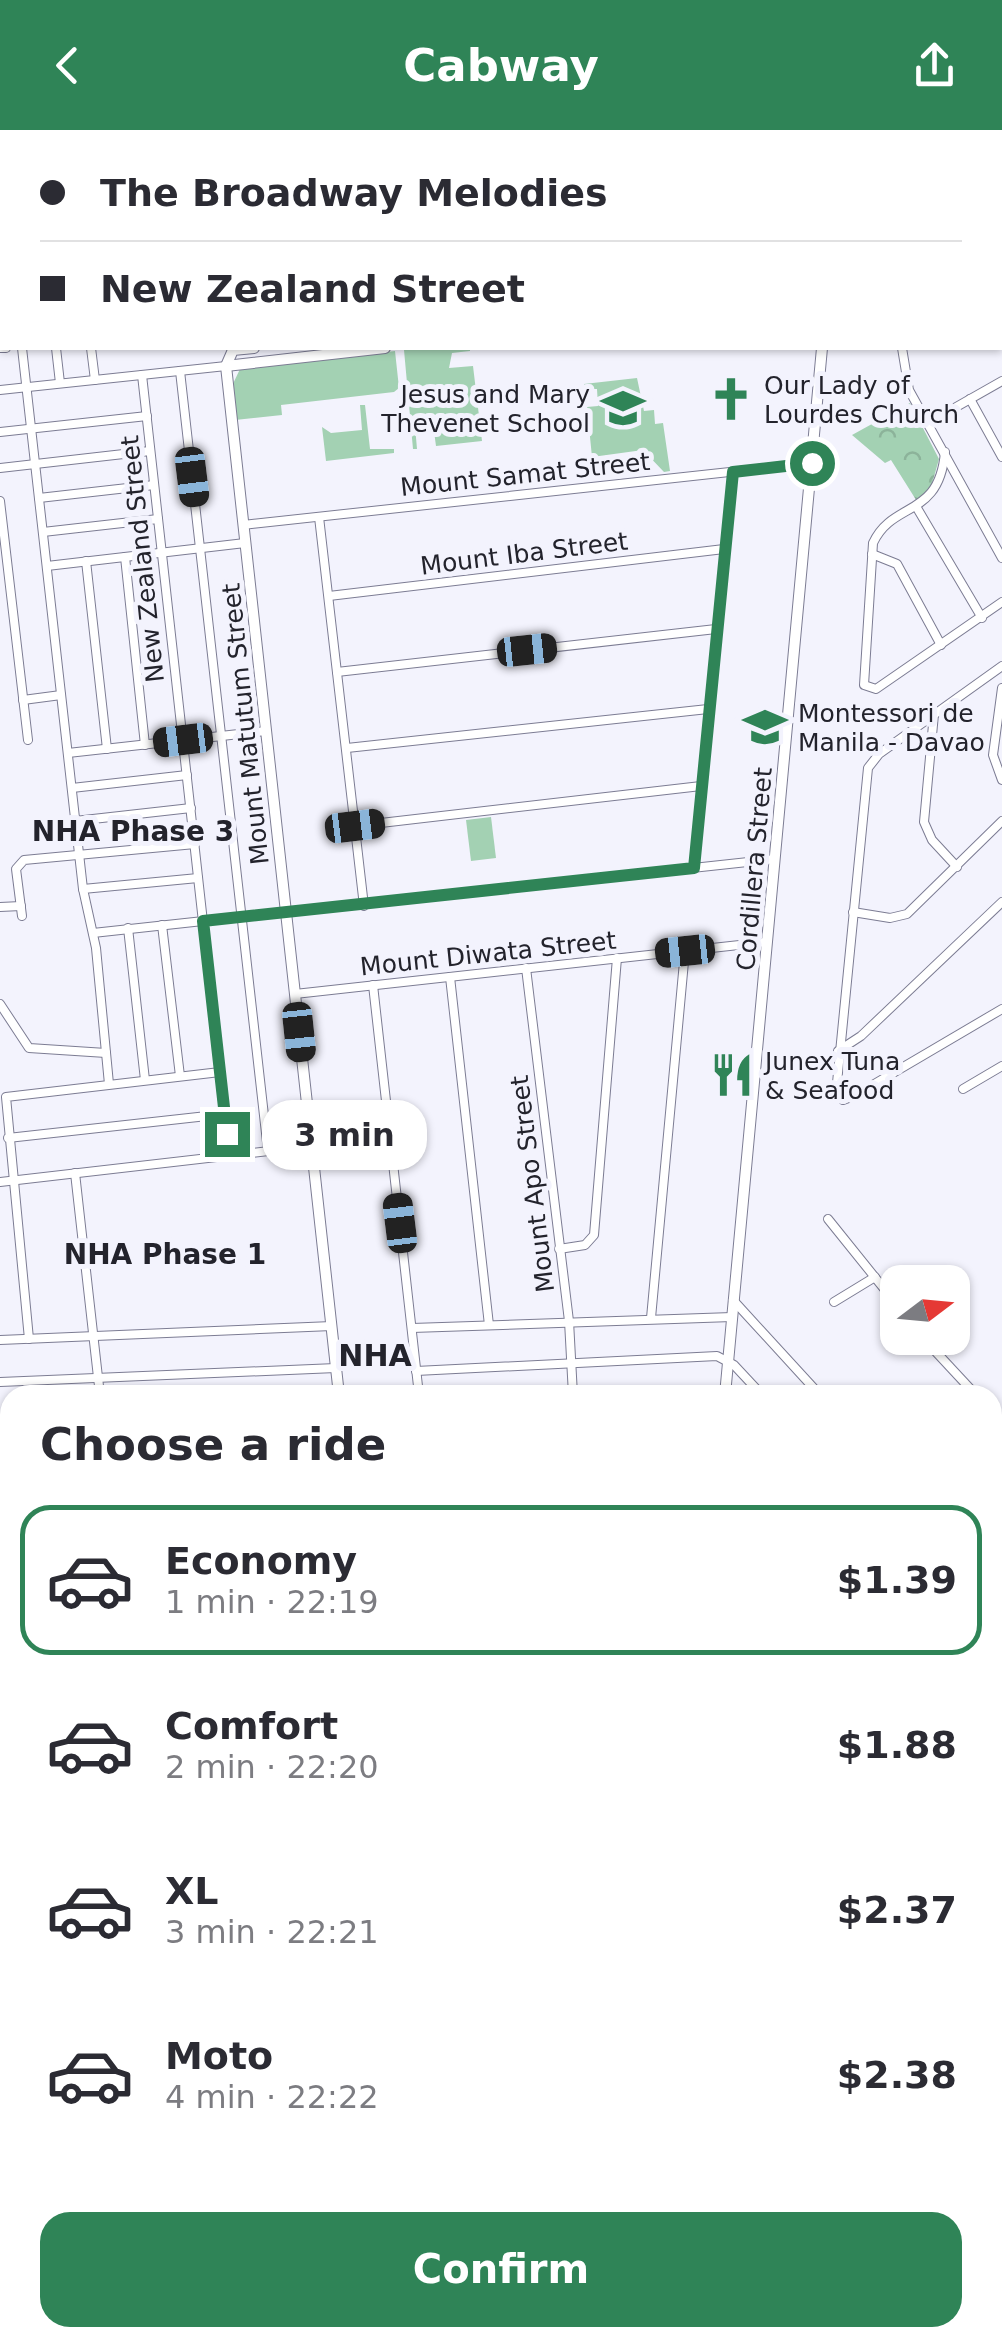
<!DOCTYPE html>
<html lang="en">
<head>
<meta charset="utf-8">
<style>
	:root { --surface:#fff; --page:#f7f7f7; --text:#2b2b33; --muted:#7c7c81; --line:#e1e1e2; --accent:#2f8457 }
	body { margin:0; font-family:"DejaVu Sans",sans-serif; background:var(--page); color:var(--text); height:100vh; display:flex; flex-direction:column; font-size:38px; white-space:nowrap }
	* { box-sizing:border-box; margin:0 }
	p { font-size:32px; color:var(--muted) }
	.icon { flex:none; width:55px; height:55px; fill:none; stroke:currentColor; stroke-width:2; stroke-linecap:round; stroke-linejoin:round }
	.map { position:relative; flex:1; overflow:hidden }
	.drawer { position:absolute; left:0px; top:1255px; width:1002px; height:962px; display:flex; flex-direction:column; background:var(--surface); border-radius:30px 30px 0 0; box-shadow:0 2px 8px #0004 }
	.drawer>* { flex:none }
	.guide { position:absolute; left:0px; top:0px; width:1002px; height:220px; box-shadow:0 2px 8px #0004; display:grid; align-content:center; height:220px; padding:0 40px; background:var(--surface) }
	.needle { width:65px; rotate:74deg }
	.buttons { position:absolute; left:880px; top:1135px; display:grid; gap:20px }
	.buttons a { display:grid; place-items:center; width:90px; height:90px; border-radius:20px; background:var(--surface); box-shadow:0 2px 8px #0004; font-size:50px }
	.end { position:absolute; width:45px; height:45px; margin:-22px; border:12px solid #2f8457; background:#fff; box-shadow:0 0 0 5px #fff }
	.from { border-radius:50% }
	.bubble { position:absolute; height:70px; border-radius:30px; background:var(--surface); box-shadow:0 2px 8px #0004; font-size:32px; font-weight:700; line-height:70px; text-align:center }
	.car { position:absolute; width:30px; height:60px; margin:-30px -15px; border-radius:12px; box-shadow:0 0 8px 2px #0007; background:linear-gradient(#222 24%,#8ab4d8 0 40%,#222 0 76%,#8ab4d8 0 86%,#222 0) }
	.guide b { display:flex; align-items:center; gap:35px; height:95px; font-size:38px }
	.guide b+b { border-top:2px solid var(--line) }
	.guide i { width:25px; height:25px; background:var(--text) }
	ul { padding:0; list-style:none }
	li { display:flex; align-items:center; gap:30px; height:150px; margin:0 20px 15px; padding:0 20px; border:5px solid transparent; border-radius:30px }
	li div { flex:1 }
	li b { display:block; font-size:38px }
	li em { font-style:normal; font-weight:700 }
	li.on { border-color:var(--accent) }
	li>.icon { width:90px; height:90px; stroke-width:1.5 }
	h2 { padding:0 40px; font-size:45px; line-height:120px }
	.action { display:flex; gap:20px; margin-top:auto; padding:20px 40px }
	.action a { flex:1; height:115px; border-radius:30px; background:var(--accent); color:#fff; font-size:40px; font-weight:700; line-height:115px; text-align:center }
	header { display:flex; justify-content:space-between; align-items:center; height:130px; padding:0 40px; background:var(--accent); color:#fff; font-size:45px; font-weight:700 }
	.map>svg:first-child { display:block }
	.grass { fill:#a3d1b3 }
	.park { fill:url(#park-crowns) }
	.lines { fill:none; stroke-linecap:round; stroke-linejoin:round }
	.stream { stroke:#92e1b1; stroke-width:2.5 }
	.street-casing { stroke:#7c7c93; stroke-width:10 }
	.secondary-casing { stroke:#7c7c93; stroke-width:12 }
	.street { stroke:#fff; stroke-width:8 }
	.secondary { stroke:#fff; stroke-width:10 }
	.route { stroke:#2f8457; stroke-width:12 }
	.labels { text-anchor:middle; stroke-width:10; stroke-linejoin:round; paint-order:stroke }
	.poi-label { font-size:25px; fill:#23232c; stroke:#f3f3fd; text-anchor:start }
	.street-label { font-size:25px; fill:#23232c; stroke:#f3f3fd }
	.neighbourhood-label { font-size:28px; font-weight:bold; fill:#23232c; stroke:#f3f3fd }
	.quarter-label { font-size:30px; font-weight:bold; fill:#23232c; stroke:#f3f3fd }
</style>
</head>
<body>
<header><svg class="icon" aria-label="back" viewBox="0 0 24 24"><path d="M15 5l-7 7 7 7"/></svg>Cabway<svg class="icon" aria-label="share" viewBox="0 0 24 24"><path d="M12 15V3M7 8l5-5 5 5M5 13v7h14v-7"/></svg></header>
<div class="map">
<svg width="1002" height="2217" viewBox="0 0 1002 2217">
	<defs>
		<pattern id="park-crowns" width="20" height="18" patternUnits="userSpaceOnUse" patternTransform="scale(2.5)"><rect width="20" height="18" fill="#a3d1b3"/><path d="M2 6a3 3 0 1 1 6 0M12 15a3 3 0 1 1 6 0" fill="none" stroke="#8cb39a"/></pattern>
	</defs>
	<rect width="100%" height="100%" fill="#f3f3fd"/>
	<g class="grass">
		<polygon points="470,218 470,221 452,223 449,238 473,236 482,311 436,316 433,294 415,296 417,319 413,319 404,220"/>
		<polygon points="395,221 399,258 394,262 281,275 282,285 235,290 231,258 240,239"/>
		<polygon points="637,248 644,281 654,280 655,294 663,293 670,341 664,342 643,320 592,327 587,277 598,276 597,259 585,259 584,254"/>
		<polygon points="360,275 365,275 370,319 394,319 394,323 326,331 322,297 331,303 362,300"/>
		<polygon points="491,687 496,728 471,731 466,690"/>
	</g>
	<polygon class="park" points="910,273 939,329 930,361 918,373 891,330 885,333 852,305"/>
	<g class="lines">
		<polyline class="stream" points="95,2 95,0"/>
		<g class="street-casing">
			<g id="street">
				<polyline points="226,0 228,2"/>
				<polyline points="254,2 254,0"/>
				<polyline points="332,2 332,0"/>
				<polyline points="410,2 410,0"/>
				<polyline points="475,2 475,0"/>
				<polyline points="540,2 541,0"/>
				<polyline points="605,2 605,0"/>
				<polyline points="684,2 685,0"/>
				<polyline points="762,2 762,0"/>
				<polyline points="0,43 2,62"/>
				<polyline points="0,180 2,179"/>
				<polyline points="1000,185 1002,184"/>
				<polyline points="0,218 6,218"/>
				<polyline points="22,218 83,759 96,818 109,954"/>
				<polyline points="56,218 60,253"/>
				<polyline points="91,218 95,250"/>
				<polyline points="902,218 909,260 1002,428"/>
				<polyline points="180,241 268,1021"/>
				<polyline points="142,245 229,1025"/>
				<polyline points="0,260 226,236"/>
				<polyline points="970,269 1002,327"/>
				<polyline points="928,293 1002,251"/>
				<polyline points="0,302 147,286"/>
				<path d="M945,322C939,389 893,370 873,413L864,555L876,559L1002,472"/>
				<polyline points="0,338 150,321"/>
				<polyline points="39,368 154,355"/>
				<polyline points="0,371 28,610"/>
				<polyline points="917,378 982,488"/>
				<polyline points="319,387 364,776"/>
				<polyline points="243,395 812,333"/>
				<polyline points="43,402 158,389"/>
				<polyline points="872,424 897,434 941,515"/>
				<polyline points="125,427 145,615"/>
				<polyline points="86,431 107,619"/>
				<polyline points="47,436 245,413"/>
				<polyline points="329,466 724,419"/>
				<polyline points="1002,536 879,624 868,638 836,963 843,970 854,966 1002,879"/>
				<polyline points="337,542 716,499"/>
				<polyline points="1002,558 993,625 1002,650"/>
				<polyline points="23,570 61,565"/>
				<polyline points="934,584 924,692 932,710 957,737"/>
				<polyline points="347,618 708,579"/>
				<polyline points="68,623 266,601"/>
				<polyline points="72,658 187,645"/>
				<polyline points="75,691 191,678"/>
				<polyline points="355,696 701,656"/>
				<polyline points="694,738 733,342"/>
				<polyline points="83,759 198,748"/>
				<polyline points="0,777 21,776"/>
				<polyline points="853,782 890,788 907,784 1002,691"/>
				<polyline points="22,786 16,739 24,730 195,714"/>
				<polyline points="162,795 180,946"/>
				<polyline points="128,798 145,950"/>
				<polyline points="93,803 775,729"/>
				<polyline points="526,838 569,1191 573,1265"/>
				<polyline points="450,847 489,1195"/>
				<polyline points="373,855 419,1265"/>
				<polyline points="295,864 767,812"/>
				<polyline points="0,874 29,918 106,923"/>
				<polyline points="838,921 861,906 1002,772"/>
				<polyline points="963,959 1002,936"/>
				<polyline points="8,1008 225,984"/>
				<polyline points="75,1043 100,1265"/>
				<polyline points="0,1052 312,1016"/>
				<polyline points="828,1089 898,1176"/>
				<polyline points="559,1119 585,1115 594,1105 617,828"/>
				<polyline points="733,1170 820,1265"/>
				<polyline points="834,1172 875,1147"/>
				<polyline points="651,1188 685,821"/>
				<polyline points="412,1198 732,1187"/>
				<polyline points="923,1208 976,1265"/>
				<polyline points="29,1209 6,967 220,942"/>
				<polyline points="0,1210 332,1196"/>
				<polyline points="416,1241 717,1226 734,1235 762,1265"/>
				<polyline points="0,1252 336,1238"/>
				<polyline points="992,1280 1002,1296"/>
				<polyline points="0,1300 10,1300"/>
				<polyline points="992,1324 1002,1316"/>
				<polyline points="0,1345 10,1345"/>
				<polyline points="992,1374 1002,1367"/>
				<polyline points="0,1382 10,1382"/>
				<polyline points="0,1417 10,1417"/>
				<polyline points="992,1418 1002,1413"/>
				<polyline points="0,1450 10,1450"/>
				<polyline points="0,1485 10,1484"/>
				<polyline points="0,1519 10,1518"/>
				<polyline points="0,1552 10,1552"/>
				<polyline points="0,1590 10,1590"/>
				<polyline points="0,1744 10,1742"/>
				<polyline points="992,1997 1002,1999"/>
				<polyline points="992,2088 1002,2089"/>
				<polyline points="992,2154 1002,2154"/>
				<polyline points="96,2208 104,2217"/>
				<polyline points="625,2208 634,2217"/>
				<polyline points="819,2208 836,2217"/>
				<polyline points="142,2217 153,2208"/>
				<polyline points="202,2217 213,2208"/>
				<polyline points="263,2217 273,2208"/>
				<polyline points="378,2217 382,2208"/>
				<polyline points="496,2217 504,2208"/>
				<polyline points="667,2217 675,2208"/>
				<polyline points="765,2217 774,2208"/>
				<polyline points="918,2217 922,2208"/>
			</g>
		</g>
		<g class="secondary-casing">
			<g id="secondary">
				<polyline points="840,2 840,0"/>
				<polyline points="1000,116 1002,115"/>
				<polyline points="1000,129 1002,129"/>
				<polyline points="254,218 233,220 226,236 339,1265"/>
				<polyline points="226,236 385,218"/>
				<polyline points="725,1265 822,218"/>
				<polyline points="992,1604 1002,1604"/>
				<polyline points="0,2124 10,2116"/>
				<polyline points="539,2208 549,2217"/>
			</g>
		</g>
		<use href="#street" class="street"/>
		<use href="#secondary" class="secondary"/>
	</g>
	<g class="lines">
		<polyline class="route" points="227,1004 203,791 694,738 733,342 812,333"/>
	</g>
	<defs>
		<g id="church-bare" transform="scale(3.45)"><path d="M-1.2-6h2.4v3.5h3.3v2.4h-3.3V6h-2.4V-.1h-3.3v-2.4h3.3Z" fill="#2f8457" stroke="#f3f3fd" stroke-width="2.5" paint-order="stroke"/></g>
		<g id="school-bare" transform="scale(3.45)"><path d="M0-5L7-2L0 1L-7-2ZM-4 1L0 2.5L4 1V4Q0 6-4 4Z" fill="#2f8457" stroke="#f3f3fd" stroke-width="2.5" paint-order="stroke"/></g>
		<g id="restaurant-bare" transform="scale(3.45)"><path d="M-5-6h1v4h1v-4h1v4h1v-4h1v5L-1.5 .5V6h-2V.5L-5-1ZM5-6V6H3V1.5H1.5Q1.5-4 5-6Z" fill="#2f8457" stroke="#f3f3fd" stroke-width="2.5" paint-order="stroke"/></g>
	</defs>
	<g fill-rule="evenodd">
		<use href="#church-bare" x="731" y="269"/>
		<use href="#school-bare" x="623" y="278"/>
		<use href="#school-bare" x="765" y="597"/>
		<use href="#restaurant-bare" x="732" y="945"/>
	</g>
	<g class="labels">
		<g class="poi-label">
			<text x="764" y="264">Our Lady of<tspan x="764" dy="29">Lourdes Church</tspan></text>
			<text x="590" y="273" text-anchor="end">Jesus and Mary<tspan x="590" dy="29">Thevenet School</tspan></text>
			<text x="798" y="592">Montessori de<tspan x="798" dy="29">Manila - Davao</tspan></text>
			<text x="765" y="940">Junex Tuna<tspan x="765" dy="29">&amp; Seafood</tspan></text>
		</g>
		<g class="street-label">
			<text transform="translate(525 344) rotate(-6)" y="9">Mount Samat Street</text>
			<text transform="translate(524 423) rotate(-7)" y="9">Mount Iba Street</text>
			<text transform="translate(142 429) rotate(-96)" y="9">New Zealand Street</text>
			<text transform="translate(245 594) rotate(-96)" y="9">Mount Matutum Street</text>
			<text transform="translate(754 739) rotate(-85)" y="9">Cordillera Street</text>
			<text transform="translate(488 823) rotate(-6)" y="9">Mount Diwata Street</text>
			<text transform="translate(532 1054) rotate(-97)" y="9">Mount Apo Street</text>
		</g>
		<g class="neighbourhood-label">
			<text x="133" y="711">NHA Phase 3</text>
			<text x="165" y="1134">NHA Phase 1</text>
		</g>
		<g class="quarter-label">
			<text x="375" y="1236">NHA</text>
		</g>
	</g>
</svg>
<div class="buttons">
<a><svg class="needle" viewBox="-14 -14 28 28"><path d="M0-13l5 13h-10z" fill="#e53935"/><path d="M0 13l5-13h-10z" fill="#7c7c81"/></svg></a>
</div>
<i class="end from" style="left:812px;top:333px"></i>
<i class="end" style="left:227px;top:1004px"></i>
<div class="bubble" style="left:262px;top:970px;width:165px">3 min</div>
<i class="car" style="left:192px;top:347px;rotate:173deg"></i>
<i class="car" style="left:527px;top:520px;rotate:84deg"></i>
<i class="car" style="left:183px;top:610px;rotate:263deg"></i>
<i class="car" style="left:355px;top:696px;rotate:83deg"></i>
<i class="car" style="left:685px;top:821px;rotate:264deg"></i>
<i class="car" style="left:299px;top:902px;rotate:174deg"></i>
<i class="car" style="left:400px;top:1093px;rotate:353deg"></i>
<div class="guide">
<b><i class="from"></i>The Broadway Melodies</b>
<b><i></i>New Zealand Street</b>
</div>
<section class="drawer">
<h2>Choose a ride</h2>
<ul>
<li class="on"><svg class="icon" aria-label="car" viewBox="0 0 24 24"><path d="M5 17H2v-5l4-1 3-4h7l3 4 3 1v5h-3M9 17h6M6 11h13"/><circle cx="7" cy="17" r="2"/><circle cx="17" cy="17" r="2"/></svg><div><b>Economy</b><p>1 min · 22:19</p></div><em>$1.39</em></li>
<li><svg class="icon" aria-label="car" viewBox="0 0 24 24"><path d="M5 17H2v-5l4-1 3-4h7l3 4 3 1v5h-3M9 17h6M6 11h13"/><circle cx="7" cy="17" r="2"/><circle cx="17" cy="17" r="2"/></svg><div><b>Comfort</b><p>2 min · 22:20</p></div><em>$1.88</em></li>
<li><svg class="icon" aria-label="car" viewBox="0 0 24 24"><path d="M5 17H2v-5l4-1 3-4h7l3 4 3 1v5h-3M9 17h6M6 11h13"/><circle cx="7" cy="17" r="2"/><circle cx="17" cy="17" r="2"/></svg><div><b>XL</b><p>3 min · 22:21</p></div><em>$2.37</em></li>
<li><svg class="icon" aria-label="car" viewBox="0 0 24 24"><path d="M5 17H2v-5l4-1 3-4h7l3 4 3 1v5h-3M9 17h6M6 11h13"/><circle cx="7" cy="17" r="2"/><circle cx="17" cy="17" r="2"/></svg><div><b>Moto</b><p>4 min · 22:22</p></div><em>$2.38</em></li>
</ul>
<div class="action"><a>Confirm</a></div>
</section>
</div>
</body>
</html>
